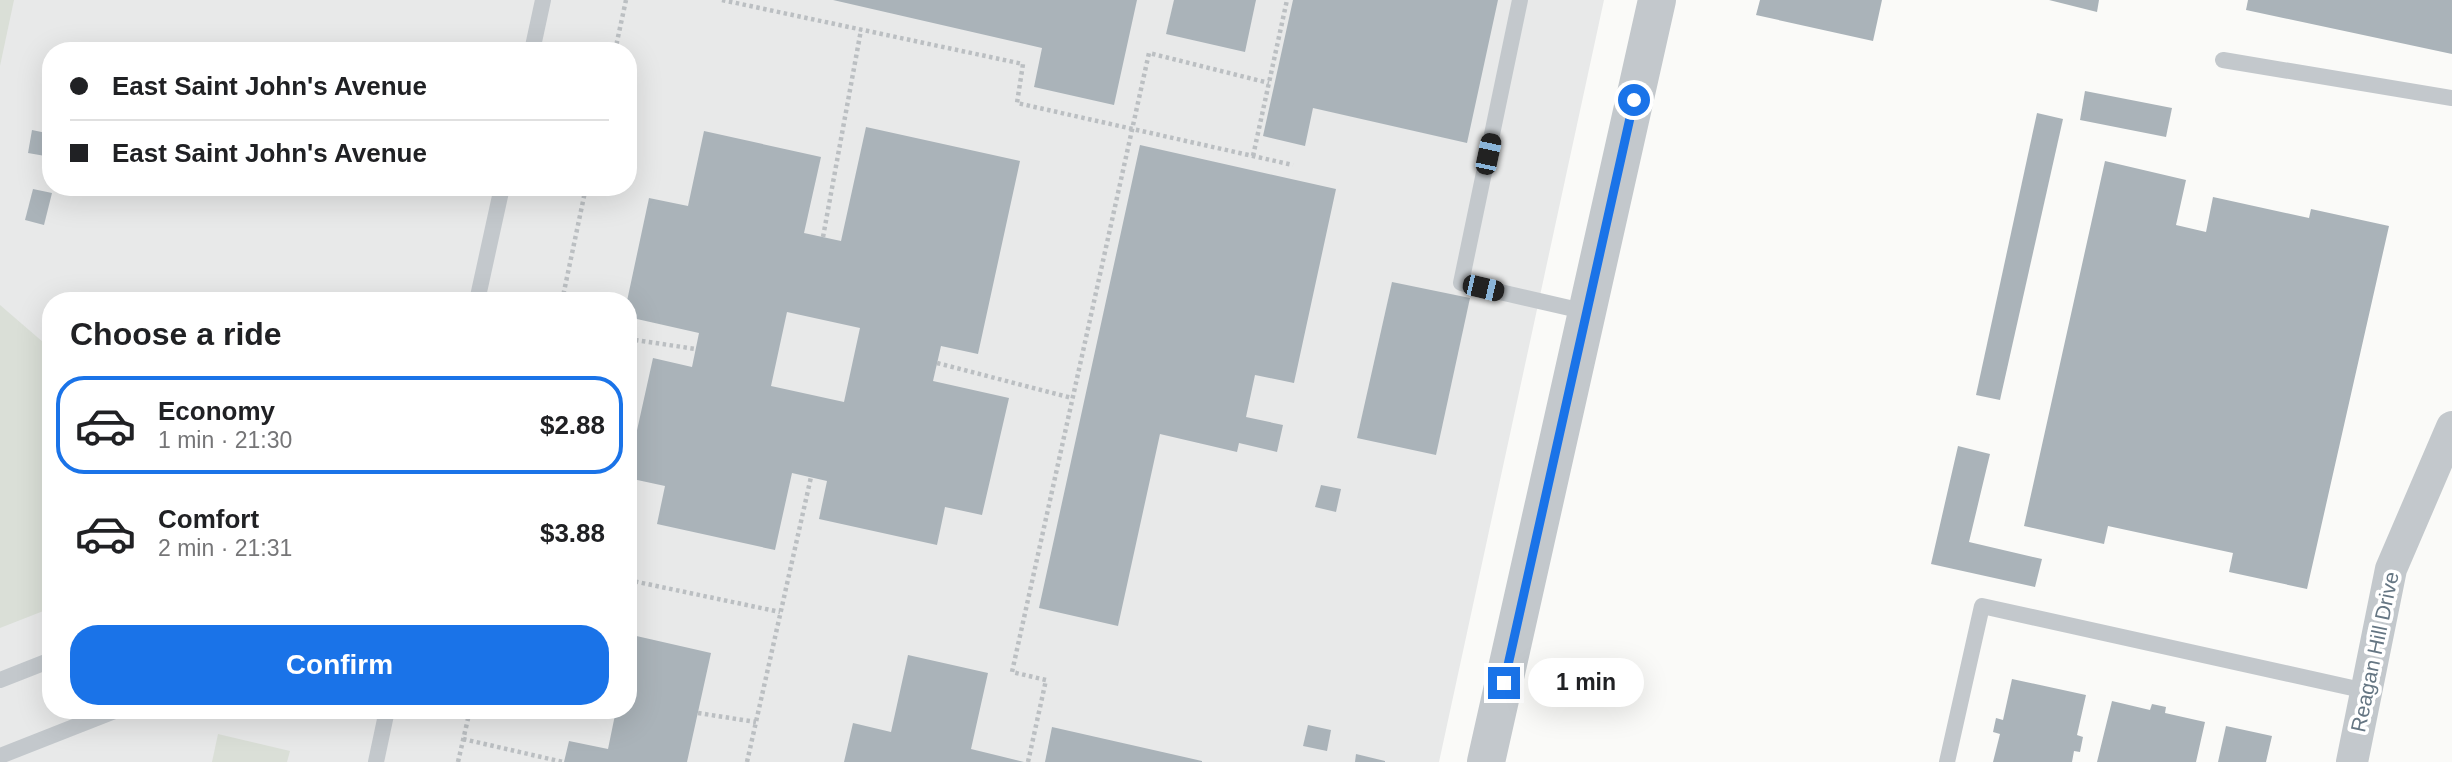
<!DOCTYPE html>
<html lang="en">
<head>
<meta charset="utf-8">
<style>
	:root { --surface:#fff; --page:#f2f2f2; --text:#202124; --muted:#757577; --line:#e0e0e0; --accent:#1a73e8 }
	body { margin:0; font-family:Helvetica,sans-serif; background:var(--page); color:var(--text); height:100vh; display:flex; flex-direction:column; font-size:26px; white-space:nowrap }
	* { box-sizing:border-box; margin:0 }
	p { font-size:23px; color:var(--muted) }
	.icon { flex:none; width:38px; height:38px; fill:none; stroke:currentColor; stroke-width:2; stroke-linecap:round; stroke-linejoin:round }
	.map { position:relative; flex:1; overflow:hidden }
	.panel { position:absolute; left:42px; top:292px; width:595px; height:427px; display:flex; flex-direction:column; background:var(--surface); border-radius:28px; box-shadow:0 7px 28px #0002 }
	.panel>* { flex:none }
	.banner { position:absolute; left:42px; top:42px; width:595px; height:154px; border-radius:28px; box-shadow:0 7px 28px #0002; display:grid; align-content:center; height:154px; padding:0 28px; background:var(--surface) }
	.end { position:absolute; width:32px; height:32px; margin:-16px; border:9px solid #1a73e8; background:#fff; box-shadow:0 0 0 4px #fff }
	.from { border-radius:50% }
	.bubble { position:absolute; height:49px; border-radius:24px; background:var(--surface); box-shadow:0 7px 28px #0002; font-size:23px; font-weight:700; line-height:49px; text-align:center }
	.car { position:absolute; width:21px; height:42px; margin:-21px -10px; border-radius:9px; box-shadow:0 0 5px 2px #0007; background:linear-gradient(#222 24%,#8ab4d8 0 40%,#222 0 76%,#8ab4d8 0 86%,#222 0) }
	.banner b { display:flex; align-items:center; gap:24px; height:66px; font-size:26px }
	.banner b+b { border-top:2px solid var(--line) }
	.banner i { width:18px; height:18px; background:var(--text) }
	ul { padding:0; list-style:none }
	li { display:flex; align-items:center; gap:21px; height:98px; margin:0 14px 10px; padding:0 14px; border:4px solid transparent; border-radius:28px }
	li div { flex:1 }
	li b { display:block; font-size:26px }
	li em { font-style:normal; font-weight:700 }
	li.selected { border-color:var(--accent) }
	li>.icon { width:63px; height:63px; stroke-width:1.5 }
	h2 { padding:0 28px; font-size:32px; line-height:84px }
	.button { display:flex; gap:14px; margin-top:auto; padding:14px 28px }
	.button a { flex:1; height:80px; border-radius:28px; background:var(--accent); color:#fff; font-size:28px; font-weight:700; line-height:80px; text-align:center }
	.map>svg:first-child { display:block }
	.built { fill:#e8e9e9; fill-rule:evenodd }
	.green { fill:#dadfd7 }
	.building { fill:#aab3b9; fill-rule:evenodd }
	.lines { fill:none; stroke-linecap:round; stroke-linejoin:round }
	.path { stroke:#bbbfc2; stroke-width:4.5; stroke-dasharray:3.5 3.5; stroke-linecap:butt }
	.service { stroke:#c3c8cc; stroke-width:16 }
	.minor { stroke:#c3c8cc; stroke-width:32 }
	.tertiary { stroke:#c3c8cc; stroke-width:38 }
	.route { stroke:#1a73e8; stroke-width:9 }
	.labels { text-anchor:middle; stroke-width:7; stroke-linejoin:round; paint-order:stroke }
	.street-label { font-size:21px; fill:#657683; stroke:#fff }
</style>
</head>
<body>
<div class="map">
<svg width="2452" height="762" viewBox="0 0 2452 762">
	<rect width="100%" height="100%" fill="#fafaf8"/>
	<path class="built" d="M0,0H1604L1439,762H0ZM51,51H628V187H51ZM51,301H628V710H51Z"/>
	<g class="green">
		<polygon points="0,0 14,0 0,66"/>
		<polygon points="0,305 51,349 51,608 0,628"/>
		<polygon points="218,734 290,751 287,762 212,762"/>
	</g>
	<g class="building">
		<polygon points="833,0 1137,0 1114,105 1034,87 1042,48"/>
		<polygon points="1174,0 1256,0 1245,52 1166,34"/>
		<polygon points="1293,0 1498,0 1467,143 1313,108 1305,146 1263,136"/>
		<polygon points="1760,0 1882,0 1873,41 1756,15"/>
		<polygon points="2049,0 2099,0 2097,12"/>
		<polygon points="2248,0 2452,0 2452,54 2246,10"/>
		<polygon points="2085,91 2172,108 2166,137 2080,120"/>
		<polygon points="2037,113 2063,119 2000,400 1976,395"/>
		<path d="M866,127L1020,161L978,354L941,346L933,381L1009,398L982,515L945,507L937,545L819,519L827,481L792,473L775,550L657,524L665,486L628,478V471L653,358L692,367L699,333L628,317L627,301L649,198L688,206L704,131L821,157L804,233L841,241ZM787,312L860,328L844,402L771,386Z"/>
		<polygon points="32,130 51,134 51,157 28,153"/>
		<polygon points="1140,145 1336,189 1294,383 1255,375 1246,417 1283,425 1277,452 1239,443 1237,452 1160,434 1118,626 1039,608"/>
		<polygon points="2105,161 2186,180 2176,225 2206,232 2213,197 2309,218 2311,209 2389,226 2307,589 2229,572 2233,553 2108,526 2104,544 2024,526"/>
		<polygon points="33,189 52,193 44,225 25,220"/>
		<polygon points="1392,282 1470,298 1436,455 1357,438"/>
		<polygon points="1958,446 1990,454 1969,542 2042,559 2035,587 1931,564"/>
		<polygon points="1321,485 1341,489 1336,512 1315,507"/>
		<polygon points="632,635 711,653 687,762 564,762 569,741 608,749 616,710 628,710 628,654"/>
		<polygon points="908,655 988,673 971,749 1024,762 844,762 853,723 891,732"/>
		<polygon points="2012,679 2086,695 2077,735 2083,737 2080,752 2074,751 2072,762 1993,762 2000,734 1993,732 1996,718 2003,720"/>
		<polygon points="2112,701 2150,710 2152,704 2166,707 2165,713 2205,722 2196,762 2097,762"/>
		<polygon points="1308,725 1331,730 1327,751 1303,746"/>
		<polygon points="2226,726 2272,736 2266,762 2218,762"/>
		<polygon points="1052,727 1202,761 1202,762 1045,762"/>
		<polygon points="1356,754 1385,761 1385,762 1355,762"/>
	</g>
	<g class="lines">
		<g class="path">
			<polyline points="722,0 1023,64 1017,103 1293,165"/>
			<polyline points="615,51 626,0"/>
			<polyline points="1253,156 1287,0"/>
			<polyline points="823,237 861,30"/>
			<polyline points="562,301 586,187"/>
			<polyline points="628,339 696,349"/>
			<polyline points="937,363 1072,398"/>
			<polyline points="628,580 780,612"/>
			<polyline points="698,713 756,722"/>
			<polyline points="463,739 563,762"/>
			<polyline points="458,762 470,710"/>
			<polyline points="747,762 811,477"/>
			<polyline points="1028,762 1046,680 1012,672 1149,53 1269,83"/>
		</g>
		<g class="service">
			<polyline points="1520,0 1461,283 1587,312"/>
			<polyline points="532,51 543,0"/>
			<polyline points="2223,60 2452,98"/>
			<polyline points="477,301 502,187"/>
			<polyline points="0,680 51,660"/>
			<polyline points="0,756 117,710"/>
			<polyline points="376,762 387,710"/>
			<polyline points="1947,762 1982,606 2366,691"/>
		</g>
		<polyline class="minor" points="2352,762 2391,569 2452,427"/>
		<polyline class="tertiary" points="1486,762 1657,0"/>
	</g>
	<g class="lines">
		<polyline class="route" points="1504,683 1634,100"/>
	</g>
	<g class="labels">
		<g class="street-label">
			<text transform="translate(2375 652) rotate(-78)" y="7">Reagan Hill Drive</text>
		</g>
	</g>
</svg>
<i class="end from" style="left:1634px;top:100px"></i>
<i class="end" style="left:1504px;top:683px"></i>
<div class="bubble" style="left:1528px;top:658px;width:116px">1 min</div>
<i class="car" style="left:1488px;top:154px;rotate:12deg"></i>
<i class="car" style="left:1483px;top:288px;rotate:103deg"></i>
<div class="banner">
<b><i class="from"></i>East Saint John's Avenue</b>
<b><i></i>East Saint John's Avenue</b>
</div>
<section class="panel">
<h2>Choose a ride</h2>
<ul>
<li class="selected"><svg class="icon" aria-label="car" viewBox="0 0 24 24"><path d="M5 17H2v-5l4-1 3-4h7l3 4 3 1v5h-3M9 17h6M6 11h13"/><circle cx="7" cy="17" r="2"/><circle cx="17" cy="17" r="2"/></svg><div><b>Economy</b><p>1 min · 21:30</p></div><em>$2.88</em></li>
<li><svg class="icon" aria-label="car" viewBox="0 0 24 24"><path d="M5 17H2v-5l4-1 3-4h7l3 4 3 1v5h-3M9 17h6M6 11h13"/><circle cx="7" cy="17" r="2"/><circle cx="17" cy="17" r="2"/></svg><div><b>Comfort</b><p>2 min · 21:31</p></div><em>$3.88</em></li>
</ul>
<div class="button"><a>Confirm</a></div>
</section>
</div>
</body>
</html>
